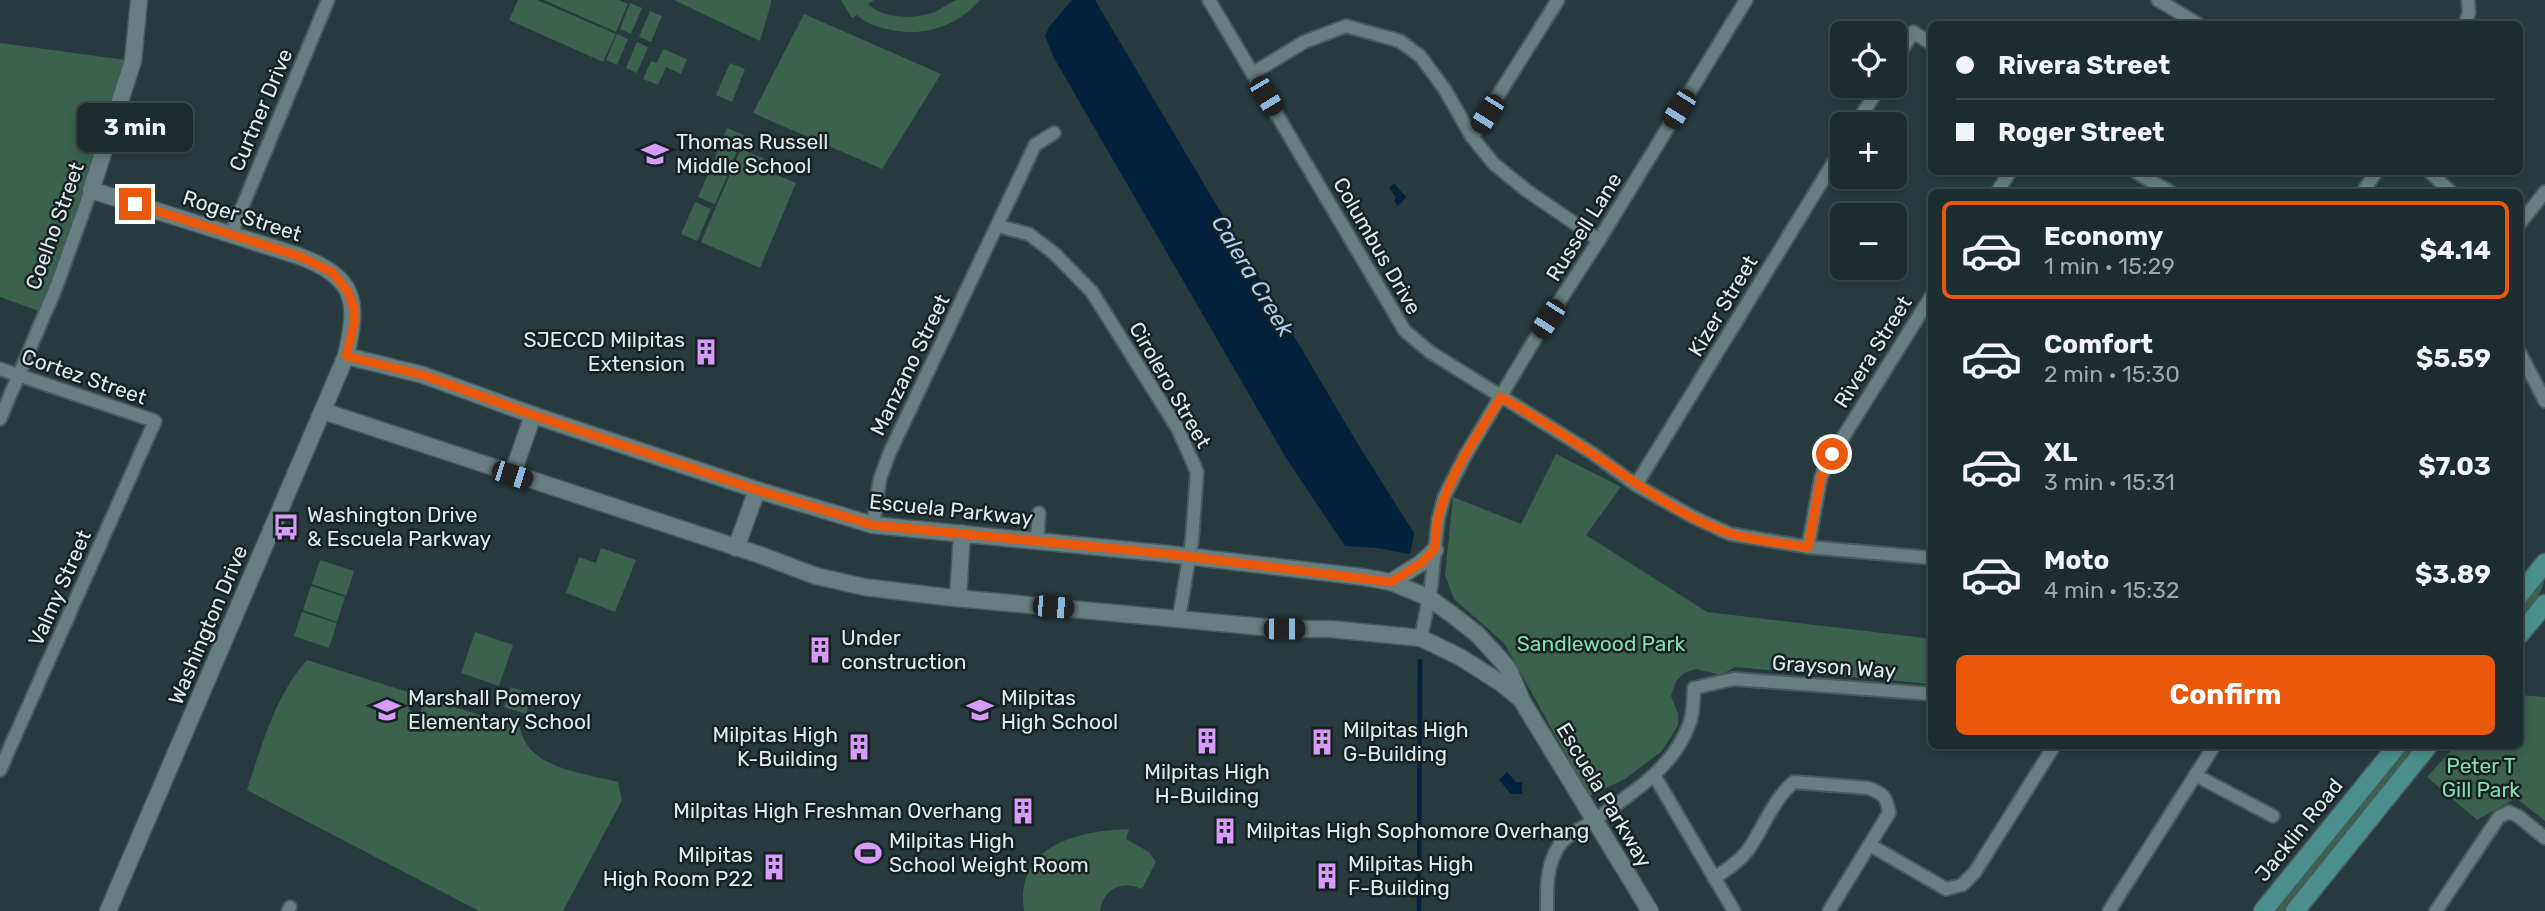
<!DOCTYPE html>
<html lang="en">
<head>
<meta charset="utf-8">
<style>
	:root { --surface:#1d2c2e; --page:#2a383a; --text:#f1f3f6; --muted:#a0a7aa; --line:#3b484a; --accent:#ea580c }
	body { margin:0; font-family:Rubik,sans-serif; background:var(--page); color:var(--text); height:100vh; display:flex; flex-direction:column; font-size:26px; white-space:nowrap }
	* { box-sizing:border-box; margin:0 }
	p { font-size:23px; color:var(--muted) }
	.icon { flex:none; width:38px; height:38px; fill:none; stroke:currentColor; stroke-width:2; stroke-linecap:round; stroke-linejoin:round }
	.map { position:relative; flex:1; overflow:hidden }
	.side { position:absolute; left:1928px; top:189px; width:595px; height:560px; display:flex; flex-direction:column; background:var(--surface); border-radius:10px; box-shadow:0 4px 10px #0003,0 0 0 2px var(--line) }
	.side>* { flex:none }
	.guide { position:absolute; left:1928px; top:21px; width:595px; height:154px; border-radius:10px; box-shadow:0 4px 10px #0003,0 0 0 2px var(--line); display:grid; align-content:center; height:154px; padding:0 28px; background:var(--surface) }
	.buttons { position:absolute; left:1830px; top:21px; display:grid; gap:14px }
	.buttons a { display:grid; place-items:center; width:77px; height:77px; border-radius:10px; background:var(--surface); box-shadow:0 4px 10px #0003,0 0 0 2px var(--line); font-size:35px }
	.end { position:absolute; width:32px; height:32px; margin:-16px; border:9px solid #ea580c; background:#fff; box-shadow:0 0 0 4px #fff }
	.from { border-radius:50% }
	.bubble { position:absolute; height:49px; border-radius:10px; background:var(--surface); box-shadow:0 4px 10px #0003,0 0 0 2px var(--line); font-size:23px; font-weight:700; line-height:49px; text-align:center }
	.car { position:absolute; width:21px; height:42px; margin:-21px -10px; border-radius:9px; box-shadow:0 0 5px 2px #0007; background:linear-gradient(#222 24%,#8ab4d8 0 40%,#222 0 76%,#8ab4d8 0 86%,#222 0) }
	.guide b { display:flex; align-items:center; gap:24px; height:66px; font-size:26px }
	.guide b+b { border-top:2px solid var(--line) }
	.guide i { width:18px; height:18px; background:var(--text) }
	ul { padding:12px 0 0; list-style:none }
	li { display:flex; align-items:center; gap:21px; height:98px; margin:0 14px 10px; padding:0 14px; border:4px solid transparent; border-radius:10px }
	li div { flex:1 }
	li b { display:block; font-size:26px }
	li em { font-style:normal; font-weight:700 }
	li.current { border-color:var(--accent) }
	li>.icon { width:63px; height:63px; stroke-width:1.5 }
	.cta { display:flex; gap:14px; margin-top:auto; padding:14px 28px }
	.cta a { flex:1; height:80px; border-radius:10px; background:var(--accent); color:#fff; font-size:28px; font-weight:700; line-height:80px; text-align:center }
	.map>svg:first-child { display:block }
	.green { fill:#3a624e }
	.water { fill:#01213c }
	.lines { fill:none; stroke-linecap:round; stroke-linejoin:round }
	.stream { stroke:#01213c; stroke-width:4.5 }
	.minor-casing { stroke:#495a5c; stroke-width:16 }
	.tertiary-casing { stroke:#495a5c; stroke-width:19 }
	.secondary-casing { stroke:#495a5c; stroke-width:21 }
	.minor { stroke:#687f81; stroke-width:12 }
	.tertiary { stroke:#687f81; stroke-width:16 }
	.secondary { stroke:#4a8f8b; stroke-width:18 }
	.route { stroke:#ea580c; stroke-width:9 }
	.labels { text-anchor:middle; stroke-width:5; stroke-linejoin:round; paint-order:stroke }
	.street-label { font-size:21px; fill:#dfebec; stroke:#172122 }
	.poi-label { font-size:21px; fill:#dfebec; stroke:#172122; text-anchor:start }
	.park-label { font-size:21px; fill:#85dfb1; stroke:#172122 }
	.water-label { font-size:23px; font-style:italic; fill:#a8cef2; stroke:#172122 }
</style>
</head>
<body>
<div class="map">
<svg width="2545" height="911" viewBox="0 0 2545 911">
	<rect width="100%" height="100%" fill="#273b3e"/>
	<g class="green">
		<polygon points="518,0 537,0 616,34 603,62 509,20"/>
		<polygon points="544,0 619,0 628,4 616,32"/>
		<polygon points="674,0 771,0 771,3 760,41"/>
		<path d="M841,0H874L868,4C882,19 914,19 932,13C941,10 949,2 957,0C964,0 973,0 980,0C957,26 925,37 891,30C878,27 866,24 857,15L852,18Z"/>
		<polygon points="630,3 642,8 631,34 620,29"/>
		<polygon points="650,11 662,16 651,42 639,37"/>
		<polygon points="804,14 941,74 882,169 753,113"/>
		<polygon points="617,34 628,39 617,65 606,60"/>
		<polygon points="637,42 648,47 637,73 626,68"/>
		<polygon points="0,43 133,61 45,313 0,297"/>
		<polygon points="663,49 687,59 681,74 666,67 658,85 643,79 651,61 657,63"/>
		<polygon points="730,63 745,69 732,102 716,95"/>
		<polygon points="727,128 744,135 730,167 714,160"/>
		<polygon points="741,149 770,161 767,171 796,183 760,268 701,242"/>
		<polygon points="712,165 729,172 715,204 698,197"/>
		<polygon points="695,202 711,209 697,241 681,234"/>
		<polygon points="1556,454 1621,487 1586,535 1707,612 1932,639 1932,684 1735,667 1721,675 1696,669 1684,673 1676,681 1671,696 1678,714 1678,725 1662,751 1625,779 1589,796 1504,643 1454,599 1445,575 1453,497 1521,524"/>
		<polygon points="601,548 636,560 615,612 566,593 579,557 596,563"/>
		<polygon points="320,560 354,571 346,596 312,584"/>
		<path d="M2545,574C2545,591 2530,608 2520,620V605Z"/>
		<polygon points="311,586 345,597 337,622 303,610"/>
		<polygon points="302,612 337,623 329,648 294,636"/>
		<polygon points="475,632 513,645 499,686 461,673"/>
		<path d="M307,660L414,694L409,710L420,714L425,698L520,727C527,769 584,773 618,782L622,800L563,911H479L247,790C262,745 275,696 307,660Z"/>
		<polygon points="511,687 532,694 526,714 504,707"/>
		<polygon points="2520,695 2545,697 2545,821 2516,798 2477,820 2427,777 2455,746 2520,746"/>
		<polygon points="2407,746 2419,746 2286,911 2273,911"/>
		<path d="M1129,829L1126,839L1149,852L1156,862L1142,889C1122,880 1103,889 1100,911H1024C1015,845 1077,831 1129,829Z"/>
	</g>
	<g class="water">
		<polygon points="1072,0 1095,0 1359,446 1414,533 1410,554 1378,548 1345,546 1286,458 1054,58 1045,36 1049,27"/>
		<polygon points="1394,183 1406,197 1398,206 1394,201 1396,197 1389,188"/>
		<polygon points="1507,772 1516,782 1522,782 1522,794 1511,794 1499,780"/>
	</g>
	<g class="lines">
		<polyline class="stream" points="1419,911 1420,661"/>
		<g class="minor-casing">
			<g id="minor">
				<polyline points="1209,0 1405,331 1430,352 1592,453 1636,485 1693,517 1730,534 1808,547 1932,558"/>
				<polyline points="2158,0 2198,24"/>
				<polyline points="2465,24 2469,13 2468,0"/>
				<polyline points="1895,61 1913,32 1932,44"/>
				<polyline points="1253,73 1304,42 1346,26 1400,41 1420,56 1444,88 1472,137 1494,164 1526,190 1599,240"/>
				<polyline points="1856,124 1880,86"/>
				<polyline points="1472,137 1558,0"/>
				<polyline points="2136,172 2170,192"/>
				<polyline points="2430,172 2451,192"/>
				<polyline points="1997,192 2010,172"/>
				<polyline points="2363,192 2376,172"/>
				<polyline points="2520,223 2545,192"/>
				<polyline points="998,226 1029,234 1055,254 1092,292 1178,429 1197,472 1192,540 1179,618"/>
				<polyline points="231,234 328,0"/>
				<polyline points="2520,353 2545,401"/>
				<polyline points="0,369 155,421 0,770"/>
				<polyline points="0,419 57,285 91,190"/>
				<polyline points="1636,485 1843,147"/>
				<polyline points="873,525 880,479 889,454 1035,145 1054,133"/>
				<polyline points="1037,541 1039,513"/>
				<polyline points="1808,547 1821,477 1832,455 1932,295"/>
				<polyline points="1421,638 1431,587 1438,520 1444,497 1465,456 1535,339 1599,240 1746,0"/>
				<polyline points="1654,775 1734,911"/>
				<polyline points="2195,775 2273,816"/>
				<polyline points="1870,845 1946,889 1962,885 1975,872 2054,746"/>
				<path d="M1714,878C1726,870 1739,862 1748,850C1763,829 1773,799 1794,782L1868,788C1883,793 1887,797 1889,813L1829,911"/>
				<polyline points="288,911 290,907"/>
				<path d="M1547,911C1547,891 1546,871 1555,853C1563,835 1580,830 1596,819C1632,793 1673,768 1689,725C1694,714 1693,700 1694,688L1734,679L1932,694"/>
				<polyline points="2109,911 2214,746"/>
				<polyline points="2436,911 2499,817 2509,812 2518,816 2545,838"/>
			</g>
		</g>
		<g class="tertiary-casing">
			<g id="tertiary">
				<polyline points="346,356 423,375 533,415 757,490 873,525 1169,554 1363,577 1391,582 1429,598 1454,616 1477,634 1500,659 1509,670 1522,701 1650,911"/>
				<polyline points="323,411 760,555 816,576 864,587 945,597 1284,629 1330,629 1421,638 1460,657 1501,683 1518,697"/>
				<polyline points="512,475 533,415"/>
				<polyline points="736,548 757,490"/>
				<polyline points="1391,582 1421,563 1435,550"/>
				<polyline points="958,598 962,533"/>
				<path d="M108,911L346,356C359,300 356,278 299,256L91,190L133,61L139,0"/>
			</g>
		</g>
		<g class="secondary-casing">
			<g id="secondary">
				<polyline points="2520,594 2545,563"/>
				<polyline points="2520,634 2545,604"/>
				<polyline points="2263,911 2397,746"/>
				<polyline points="2295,911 2428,746"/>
			</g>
		</g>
		<use href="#minor" class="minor"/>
		<use href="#tertiary" class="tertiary"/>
		<use href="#secondary" class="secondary"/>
	</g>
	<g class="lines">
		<path class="route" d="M135,204L299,256L332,272L348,292L354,309V324L346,356L423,375L533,415L757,490L873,525L1169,554L1391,582L1421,563L1434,550C1436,540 1436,528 1438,518C1449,474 1478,434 1501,397C1531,415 1562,433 1591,453C1635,482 1679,516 1729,533C1754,541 1783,543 1808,547L1821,477L1832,454"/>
	</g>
	<defs>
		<g id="school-bare" transform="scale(2.1)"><path d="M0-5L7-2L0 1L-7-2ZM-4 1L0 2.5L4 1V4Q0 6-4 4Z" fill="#d79bf9" stroke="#172122" stroke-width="2.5" paint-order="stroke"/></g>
		<g id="building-bare" transform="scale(2.1)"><path d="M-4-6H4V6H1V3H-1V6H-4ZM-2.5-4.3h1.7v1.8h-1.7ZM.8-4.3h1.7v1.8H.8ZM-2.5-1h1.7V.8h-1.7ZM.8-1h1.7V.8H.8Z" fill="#d79bf9" stroke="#172122" stroke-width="2.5" paint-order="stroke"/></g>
		<g id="bus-bare" transform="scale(2.1)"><path d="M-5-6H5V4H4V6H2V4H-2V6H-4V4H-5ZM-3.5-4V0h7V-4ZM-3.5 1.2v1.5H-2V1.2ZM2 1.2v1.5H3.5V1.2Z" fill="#d79bf9" stroke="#172122" stroke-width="2.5" paint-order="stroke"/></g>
		<g id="stadium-bare" transform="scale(2.1)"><path d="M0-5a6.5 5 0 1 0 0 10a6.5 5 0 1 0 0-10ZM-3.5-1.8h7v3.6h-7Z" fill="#d79bf9" stroke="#172122" stroke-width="2.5" paint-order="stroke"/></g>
	</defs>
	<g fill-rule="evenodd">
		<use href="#school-bare" x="655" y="154"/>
		<use href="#building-bare" x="706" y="352"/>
		<use href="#bus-bare" x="286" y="527"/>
		<use href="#building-bare" x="820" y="650"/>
		<use href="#school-bare" x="387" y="710"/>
		<use href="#school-bare" x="980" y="710"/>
		<use href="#building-bare" x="1207" y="741"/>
		<use href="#building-bare" x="1322" y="742"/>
		<use href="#building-bare" x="859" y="747"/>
		<use href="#building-bare" x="1023" y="811"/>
		<use href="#building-bare" x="1225" y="831"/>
		<use href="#stadium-bare" x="868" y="853"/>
		<use href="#building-bare" x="774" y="867"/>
		<use href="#building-bare" x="1327" y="876"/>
	</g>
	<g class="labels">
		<g class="street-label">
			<text transform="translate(261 110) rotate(-67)" y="7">Curtner Drive</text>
			<text transform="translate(242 216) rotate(18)" y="7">Roger Street</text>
			<text transform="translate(55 226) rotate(-70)" y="7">Coelho Street</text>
			<text transform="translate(1584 227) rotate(-58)" y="7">Russell Lane</text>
			<text transform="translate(1377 246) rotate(60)" y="7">Columbus Drive</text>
			<text transform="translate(1723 306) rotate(-59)" y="7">Kizer Street</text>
			<text transform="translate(1873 352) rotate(-58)" y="7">Rivera Street</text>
			<text transform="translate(910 365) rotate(-64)" y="7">Manzano Street</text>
			<text transform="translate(84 377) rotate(19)" y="7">Cortez Street</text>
			<text transform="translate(1170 385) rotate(60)" y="7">Cirolero Street</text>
			<text transform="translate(951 510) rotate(6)" y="7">Escuela Parkway</text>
			<text transform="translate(60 588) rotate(-66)" y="7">Valmy Street</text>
			<text transform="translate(208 625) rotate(-67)" y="7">Washington Drive</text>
			<text transform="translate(1834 667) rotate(4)" y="7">Grayson Way</text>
			<text transform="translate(1604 795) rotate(59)" y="7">Escuela Parkway</text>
			<text transform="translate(2299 830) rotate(-51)" y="7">Jacklin Road</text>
		</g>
		<g class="poi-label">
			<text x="676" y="149">Thomas Russell<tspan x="676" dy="24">Middle School</tspan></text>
			<text x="685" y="347" text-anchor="end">SJECCD Milpitas<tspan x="685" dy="24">Extension</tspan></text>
			<text x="307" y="522">Washington Drive<tspan x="307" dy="24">&amp; Escuela Parkway</tspan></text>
			<text x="841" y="645">Under<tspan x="841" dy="24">construction</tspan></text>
			<text x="408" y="705">Marshall Pomeroy<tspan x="408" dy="24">Elementary School</tspan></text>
			<text x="1001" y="705">Milpitas<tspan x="1001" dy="24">High School</tspan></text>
			<text x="1343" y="737">Milpitas High<tspan x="1343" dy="24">G-Building</tspan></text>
			<text x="838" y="742" text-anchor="end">Milpitas High<tspan x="838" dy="24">K-Building</tspan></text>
			<text x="1207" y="779" text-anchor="middle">Milpitas High<tspan x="1207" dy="24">H-Building</tspan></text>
			<text x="1002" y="818" text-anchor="end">Milpitas High Freshman Overhang</text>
			<text x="1246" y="838">Milpitas High Sophomore Overhang</text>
			<text x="889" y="848">Milpitas High<tspan x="889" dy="24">School Weight Room</tspan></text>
			<text x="753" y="862" text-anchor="end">Milpitas<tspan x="753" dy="24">High Room P22</tspan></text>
			<text x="1348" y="871">Milpitas High<tspan x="1348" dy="24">F-Building</tspan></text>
		</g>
		<g class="park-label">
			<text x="1601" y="651">Sandlewood Park</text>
			<text x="2481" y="773">Peter T<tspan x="2481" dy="24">Gill Park</tspan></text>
		</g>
		<g class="water-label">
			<text transform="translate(1253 276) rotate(59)" y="8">Calera Creek</text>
		</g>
	</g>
</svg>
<div class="buttons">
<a><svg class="icon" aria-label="locate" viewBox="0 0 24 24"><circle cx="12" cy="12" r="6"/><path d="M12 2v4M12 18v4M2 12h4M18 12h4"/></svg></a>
<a>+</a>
<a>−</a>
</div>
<i class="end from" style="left:1832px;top:454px"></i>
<i class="end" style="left:135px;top:204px"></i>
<div class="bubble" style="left:77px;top:103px;width:116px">3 min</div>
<i class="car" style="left:1266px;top:96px;rotate:149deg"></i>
<i class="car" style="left:1679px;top:109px;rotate:212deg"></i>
<i class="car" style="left:1487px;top:114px;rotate:212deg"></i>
<i class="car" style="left:1548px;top:319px;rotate:213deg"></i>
<i class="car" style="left:512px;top:475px;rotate:108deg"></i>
<i class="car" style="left:1053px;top:607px;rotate:95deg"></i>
<i class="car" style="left:1284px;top:629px;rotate:90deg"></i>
<div class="guide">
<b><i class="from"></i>Rivera Street</b>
<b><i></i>Roger Street</b>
</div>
<section class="side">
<ul>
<li class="current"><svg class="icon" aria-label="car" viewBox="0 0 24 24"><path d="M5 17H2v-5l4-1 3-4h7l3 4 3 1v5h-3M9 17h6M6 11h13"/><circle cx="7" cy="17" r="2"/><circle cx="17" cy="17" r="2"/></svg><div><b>Economy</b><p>1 min · 15:29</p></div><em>$4.14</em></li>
<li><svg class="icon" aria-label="car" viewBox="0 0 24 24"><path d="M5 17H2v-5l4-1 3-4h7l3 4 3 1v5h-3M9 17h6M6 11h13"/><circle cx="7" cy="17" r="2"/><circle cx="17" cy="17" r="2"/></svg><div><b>Comfort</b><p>2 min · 15:30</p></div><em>$5.59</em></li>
<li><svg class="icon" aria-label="car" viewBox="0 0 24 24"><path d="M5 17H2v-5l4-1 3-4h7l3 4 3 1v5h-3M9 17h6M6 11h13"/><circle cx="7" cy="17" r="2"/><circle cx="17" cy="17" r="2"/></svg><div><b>XL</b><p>3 min · 15:31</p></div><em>$7.03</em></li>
<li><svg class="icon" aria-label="car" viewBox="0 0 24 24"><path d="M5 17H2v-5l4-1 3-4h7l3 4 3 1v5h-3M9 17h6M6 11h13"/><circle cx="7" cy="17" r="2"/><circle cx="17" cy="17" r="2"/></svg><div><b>Moto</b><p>4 min · 15:32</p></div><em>$3.89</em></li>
</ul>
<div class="cta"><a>Confirm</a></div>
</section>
</div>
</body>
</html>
